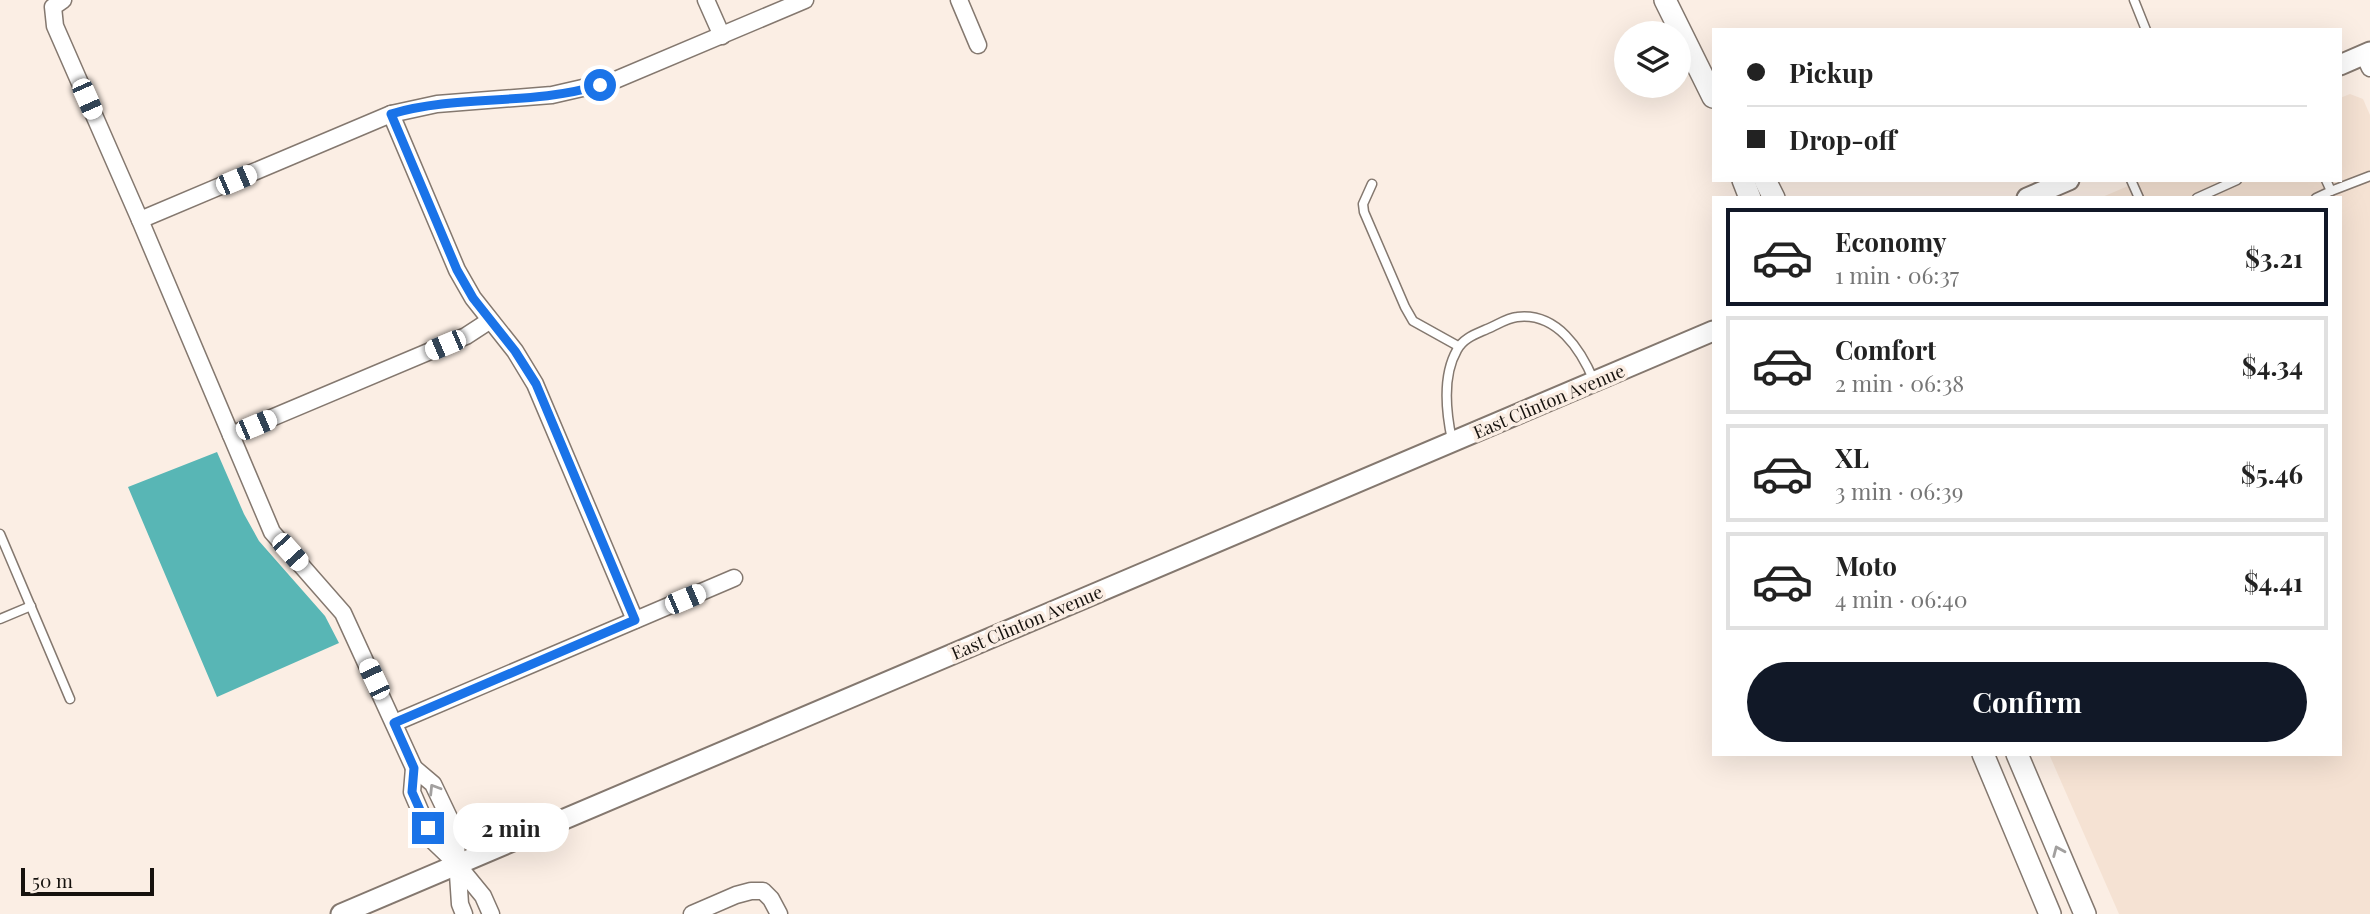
<!DOCTYPE html>
<html lang="en">
<head>
<meta charset="utf-8">
<style>
	:root { --surface:#fff; --page:#f6f6f6; --text:#222; --muted:#767676; --line:#e0e0e0; --accent:#111827 }
	body { margin:0; font-family:"Playfair Display",serif; background:var(--page); color:var(--text); height:100vh; display:flex; flex-direction:column; font-size:26px; white-space:nowrap }
	* { box-sizing:border-box; margin:0 }
	p { font-size:23px; color:var(--muted) }
	.icon { flex:none; width:38px; height:38px; fill:none; stroke:currentColor; stroke-width:2; stroke-linecap:round; stroke-linejoin:round }
	.map { position:relative; flex:1; overflow:hidden }
	.sheet { position:absolute; left:1712px; top:196px; width:630px; height:560px; display:flex; flex-direction:column; background:var(--surface); border-radius:0px; box-shadow:0 7px 28px #0002 }
	.sheet>* { flex:none }
	.guide { position:absolute; left:1712px; top:28px; width:630px; height:154px; border-radius:0px; box-shadow:0 7px 28px #0002; display:grid; align-content:center; height:154px; padding:0 35px; background:var(--surface) }
	.tools { position:absolute; left:1614px; top:21px; display:grid; gap:14px }
	.tools a { display:grid; place-items:center; width:77px; height:77px; border-radius:50%; background:var(--surface); box-shadow:0 7px 28px #0002; font-size:35px }
	.scale { position:absolute; left:21px; bottom:18px; width:133px; box-sizing:border-box; padding-left:7px; border:4px solid #16120e; border-top:0; font-size:19px; line-height:24px; white-space:nowrap; color:#16120e; -webkit-text-stroke:5px #fbeee4; paint-order:stroke }
	.end { position:absolute; width:32px; height:32px; margin:-16px; border:9px solid #1a73e8; background:#fff; box-shadow:0 0 0 4px #fff }
	.from { border-radius:50% }
	.bubble { position:absolute; height:49px; border-radius:24px; background:var(--surface); box-shadow:0 7px 28px #0002; font-size:23px; font-weight:700; line-height:49px; text-align:center }
	.car { position:absolute; width:21px; height:42px; margin:-21px -10px; border-radius:9px; box-shadow:0 0 5px 2px #0007; background:linear-gradient(#fff 24%,#345 0 40%,#fff 0 76%,#345 0 86%,#fff 0) }
	.guide b { display:flex; align-items:center; gap:24px; height:66px; font-size:26px }
	.guide b+b { border-top:2px solid var(--line) }
	.guide i { width:18px; height:18px; background:var(--text) }
	ul { padding:12px 0 0; list-style:none }
	li { display:flex; align-items:center; gap:21px; height:98px; margin:0 14px 10px; padding:0 21px; border:4px solid var(--line); border-radius:0px }
	li div { flex:1 }
	li b { display:block; font-size:26px }
	li em { font-style:normal; font-weight:700 }
	li.on { border-color:var(--accent) }
	li>.icon { width:63px; height:63px; stroke-width:1.5 }
	.cta { display:flex; gap:14px; margin-top:auto; padding:14px 35px }
	.cta a { flex:1; height:80px; border-radius:42px; background:var(--accent); color:#fff; font-size:28px; font-weight:700; line-height:80px; text-align:center }
	.map>svg:first-child { display:block }
	.built { fill:#f5e2d3 }
	.water { fill:#58b6b5 }
	.lines { fill:none; stroke-linecap:round; stroke-linejoin:round }
	.service-casing { stroke:#84786f; stroke-width:11 }
	.minor-casing { stroke:#84786f; stroke-width:19 }
	.tertiary-casing { stroke:#84786f; stroke-width:23 }
	.secondary-casing { stroke:#84786f; stroke-width:24 }
	.service { stroke:#fff; stroke-width:8 }
	.minor { stroke:#fff; stroke-width:16 }
	.tertiary { stroke:#fff; stroke-width:19 }
	.secondary { stroke:#fff; stroke-width:21 }
	.oneway { stroke:#a2a09f }
	.route { stroke:#1a73e8; stroke-width:9 }
	.labels { text-anchor:middle; stroke-width:7; stroke-linejoin:round; paint-order:stroke }
	.street-label { font-size:18px; fill:#16120e; stroke:#fbeee4 }
</style>
</head>
<body>
<div class="map">
<svg width="2370" height="914" viewBox="0 0 2370 914">
	<rect width="100%" height="100%" fill="#fbeee4"/>
	<polygon class="built" points="2350,94 2363,99 2370,115 2370,914 2119,914 2049,754 2340,754 2340,198 2100,198 2142,180 2340,180 2340,98"/>
	<polygon class="water" points="217,452 244,514 259,541 325,616 339,643 217,697 128,487"/>
	<g class="lines">
		<g class="service-casing">
			<g id="service">
				<polyline points="2134,0 2146,30"/>
				<polyline points="2131,180 2139,198"/>
				<polyline points="2326,180 2331,191 2370,176"/>
				<polyline points="1372,184 1363,204 1364,212 1405,307 1413,321 1458,346"/>
				<polyline points="2197,198 2237,180"/>
				<polyline points="2316,198 2331,191"/>
				<path d="M1452,440C1446,412 1442,376 1457,350C1463,338 1476,334 1487,329C1497,325 1507,318 1517,317C1557,312 1581,350 1594,381"/>
				<polyline points="0,534 70,699"/>
				<polyline points="0,619 31,606"/>
			</g>
		</g>
		<g class="minor-casing">
			<g id="minor">
				<polyline points="63,0 53,7 55,26 140,220 272,532 343,613 414,768 433,784 455,830 460,904 464,914"/>
				<polyline points="706,0 722,36"/>
				<polyline points="959,0 978,45"/>
				<polyline points="2364,55 2370,68"/>
				<polyline points="391,114 457,270 473,298 515,351 535,384 635,620"/>
				<polyline points="140,220 391,114 437,104 552,95 613,81 805,0"/>
				<polyline points="231,435 466,336 489,321"/>
				<polyline points="394,723 734,578"/>
				<polyline points="414,768 412,792 433,841 456,863 483,896 491,914"/>
				<polyline points="692,914 736,895 751,891 763,891 771,899 779,914"/>
			</g>
		</g>
		<g class="tertiary-casing">
			<g id="tertiary">
				<polyline points="2340,65 2370,52"/>
				<polyline points="2027,198 2069,180"/>
				<polyline points="341,914 1713,331"/>
			</g>
		</g>
		<g class="secondary-casing">
			<g id="secondary">
				<polyline points="1665,0 1713,97"/>
				<polyline points="1743,180 1750,198"/>
				<polyline points="1765,180 1774,198"/>
				<polyline points="1983,754 2050,914"/>
				<polyline points="2017,754 2085,914"/>
			</g>
		</g>
		<use href="#service" class="service"/>
		<use href="#minor" class="minor"/>
		<use href="#tertiary" class="tertiary"/>
		<use href="#secondary" class="secondary"/>
	</g>
	<defs><path id="oneway-chevron" d="M-2-3.5L2.5 0L-2 3.5" fill="none" stroke-width="1.6" stroke-linecap="round" stroke-linejoin="round" transform="scale(1.75)"/></defs>
	<g class="oneway">
		<use href="#oneway-chevron" transform="translate(434 789) rotate(-122)"/>
		<use href="#oneway-chevron" transform="translate(2058 851) rotate(-113)"/>
	</g>
	<g class="lines">
		<path class="route" d="M428,828L412,792L414,768L394,723L635,620L536,384L515,351L473,298L457,270L391,114C459,94 532,106 600,85"/>
	</g>
	<g class="labels">
		<g class="street-label">
			<text transform="translate(1549 402) rotate(-23)" y="6">East Clinton Avenue</text>
			<text transform="translate(1027 623) rotate(-23)" y="6">East Clinton Avenue</text>
		</g>
	</g>
</svg>
<div class="tools">
<a><svg class="icon" aria-label="layers" viewBox="0 0 24 24"><path d="M12 4l9 5-9 5-9-5zM3 14l9 5 9-5"/></svg></a>
</div>
<div class="scale">50 m</div>
<i class="end from" style="left:600px;top:85px"></i>
<i class="end" style="left:428px;top:828px"></i>
<div class="bubble" style="left:453px;top:803px;width:116px">2 min</div>
<i class="car" style="left:87px;top:99px;rotate:156deg"></i>
<i class="car" style="left:236px;top:180px;rotate:67deg"></i>
<i class="car" style="left:445px;top:345px;rotate:247deg"></i>
<i class="car" style="left:256px;top:425px;rotate:67deg"></i>
<i class="car" style="left:290px;top:552px;rotate:138deg"></i>
<i class="car" style="left:685px;top:599px;rotate:67deg"></i>
<i class="car" style="left:374px;top:679px;rotate:335deg"></i>
<div class="guide">
<b><i class="from"></i>Pickup</b>
<b><i></i>Drop-off</b>
</div>
<section class="sheet">
<ul>
<li class="on"><svg class="icon" aria-label="car" viewBox="0 0 24 24"><path d="M5 17H2v-5l4-1 3-4h7l3 4 3 1v5h-3M9 17h6M6 11h13"/><circle cx="7" cy="17" r="2"/><circle cx="17" cy="17" r="2"/></svg><div><b>Economy</b><p>1 min · 06:37</p></div><em>$3.21</em></li>
<li><svg class="icon" aria-label="car" viewBox="0 0 24 24"><path d="M5 17H2v-5l4-1 3-4h7l3 4 3 1v5h-3M9 17h6M6 11h13"/><circle cx="7" cy="17" r="2"/><circle cx="17" cy="17" r="2"/></svg><div><b>Comfort</b><p>2 min · 06:38</p></div><em>$4.34</em></li>
<li><svg class="icon" aria-label="car" viewBox="0 0 24 24"><path d="M5 17H2v-5l4-1 3-4h7l3 4 3 1v5h-3M9 17h6M6 11h13"/><circle cx="7" cy="17" r="2"/><circle cx="17" cy="17" r="2"/></svg><div><b>XL</b><p>3 min · 06:39</p></div><em>$5.46</em></li>
<li><svg class="icon" aria-label="car" viewBox="0 0 24 24"><path d="M5 17H2v-5l4-1 3-4h7l3 4 3 1v5h-3M9 17h6M6 11h13"/><circle cx="7" cy="17" r="2"/><circle cx="17" cy="17" r="2"/></svg><div><b>Moto</b><p>4 min · 06:40</p></div><em>$4.41</em></li>
</ul>
<div class="cta"><a>Confirm</a></div>
</section>
</div>
</body>
</html>
